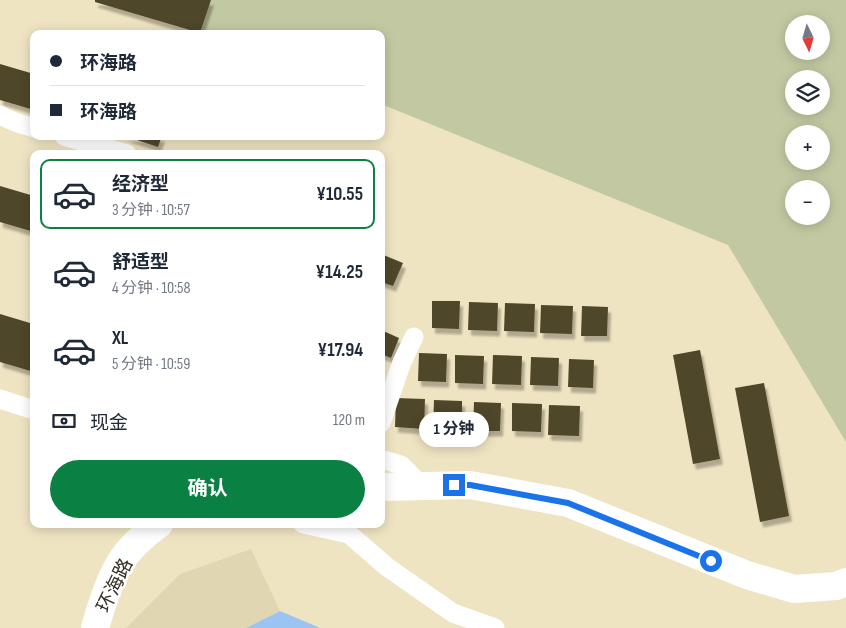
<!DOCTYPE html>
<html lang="zh">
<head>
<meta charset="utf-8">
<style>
	:root { --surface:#fff; --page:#f6f6f7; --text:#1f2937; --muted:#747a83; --line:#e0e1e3; --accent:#0b8043 }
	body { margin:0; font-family:"Sofia Sans Condensed","Noto Sans SC",sans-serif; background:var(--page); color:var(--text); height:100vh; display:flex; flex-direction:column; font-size:19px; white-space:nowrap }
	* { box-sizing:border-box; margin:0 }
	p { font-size:16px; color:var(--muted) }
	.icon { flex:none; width:28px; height:28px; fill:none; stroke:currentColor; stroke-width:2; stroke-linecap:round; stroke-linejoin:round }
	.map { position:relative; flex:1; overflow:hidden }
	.sheet { position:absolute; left:30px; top:150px; width:355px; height:378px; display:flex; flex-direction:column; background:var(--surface); border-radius:10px; box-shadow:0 2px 12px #0003 }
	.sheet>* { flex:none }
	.banner { position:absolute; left:30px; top:30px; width:355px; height:110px; border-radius:10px; box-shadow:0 2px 12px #0003; display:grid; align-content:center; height:110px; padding:0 20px; background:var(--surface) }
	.needle { width:32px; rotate:175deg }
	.controls { position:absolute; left:785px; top:15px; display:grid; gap:10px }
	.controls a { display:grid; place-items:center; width:45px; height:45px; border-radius:50%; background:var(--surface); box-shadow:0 2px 12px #0003; font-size:25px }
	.end { position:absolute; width:22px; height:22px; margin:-11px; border:6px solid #1a73e8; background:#fff; box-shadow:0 0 0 2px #fff }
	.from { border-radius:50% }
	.bubble { position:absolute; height:35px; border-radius:18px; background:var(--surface); box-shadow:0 2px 12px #0003; font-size:16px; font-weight:700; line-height:35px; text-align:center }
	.banner b { display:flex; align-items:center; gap:18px; height:48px; font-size:19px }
	.banner b+b { border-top:1px solid var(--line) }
	.banner i { width:12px; height:12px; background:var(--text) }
	ul { padding:9px 0 0; list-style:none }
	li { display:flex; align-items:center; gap:15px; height:70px; margin:0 10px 8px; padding:0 10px; border:2px solid transparent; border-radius:10px }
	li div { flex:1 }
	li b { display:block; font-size:19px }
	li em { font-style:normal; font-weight:700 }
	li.current { border-color:var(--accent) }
	li>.icon { width:45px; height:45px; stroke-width:1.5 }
	.pay { display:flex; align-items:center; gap:12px; height:55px; padding:0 20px; font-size:19px }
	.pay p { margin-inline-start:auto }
	.cta { display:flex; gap:10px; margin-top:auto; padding:10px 20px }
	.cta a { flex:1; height:58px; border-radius:30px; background:var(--accent); color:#fff; font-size:20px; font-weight:700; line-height:58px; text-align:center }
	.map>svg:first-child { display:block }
	.green { fill:#c2c9a2; fill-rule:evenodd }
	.sand { fill:#e0d7b2 }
	.water { fill:#9cc4f3 }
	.building { fill:#50462a; filter:url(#shadow) }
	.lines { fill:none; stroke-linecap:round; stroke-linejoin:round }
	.street { stroke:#fff; stroke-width:19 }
	.primary { stroke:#fff; stroke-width:28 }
	.route { stroke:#1a73e8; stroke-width:6 }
	.labels { text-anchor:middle; stroke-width:5; stroke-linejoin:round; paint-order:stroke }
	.street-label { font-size:19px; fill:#332f22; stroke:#fff }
</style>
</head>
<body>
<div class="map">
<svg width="846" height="628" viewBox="0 0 846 628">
	<defs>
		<filter id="shadow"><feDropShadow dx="3" dy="5.5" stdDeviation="1" flood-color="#0004"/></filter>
	</defs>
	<rect width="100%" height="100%" fill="#efe4c2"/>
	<path class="green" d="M126,0H846V442L728,245L381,104V34H209ZM794,24H821V51H794ZM794,79H821V106H794ZM794,134H821V161H794ZM794,189H821V216H794Z"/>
	<polygon class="sand" points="251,549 280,611 246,628 126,628 180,574"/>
	<polygon class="water" points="280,611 318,627 319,628 246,628"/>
	<g class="building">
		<polygon points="95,0 211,0 200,33 95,2"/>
		<polygon points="0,64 34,74 34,110 0,100"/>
		<polygon points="125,136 162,136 158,147"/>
		<polygon points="0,186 34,196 34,232 0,222"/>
		<polygon points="381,254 403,263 393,286 381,282"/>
		<polygon points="432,301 460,301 459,329 432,328"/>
		<polygon points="469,302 498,303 497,331 468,330"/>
		<polygon points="505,303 535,304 534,332 504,331"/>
		<polygon points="541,305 573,306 572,334 540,333"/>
		<polygon points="582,306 608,307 607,336 581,336"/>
		<polygon points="34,313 34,372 0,362 0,314 30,323"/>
		<polygon points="381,330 399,338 391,358 381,354"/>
		<polygon points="700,350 720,459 693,464 673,355"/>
		<polygon points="419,353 447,354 446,382 418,381"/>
		<polygon points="455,355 484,356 483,384 455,383"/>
		<polygon points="493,355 522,356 521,385 492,384"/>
		<polygon points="531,357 559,358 558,386 530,385"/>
		<polygon points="569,359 594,360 593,388 568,387"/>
		<polygon points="764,383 789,516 760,522 735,388"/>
		<polygon points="396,398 425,399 424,429 395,427"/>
		<polygon points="434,400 462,401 462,430 433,429"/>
		<polygon points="474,402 501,403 500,431 473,431"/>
		<polygon points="512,403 542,404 541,432 512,431"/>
		<polygon points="549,405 580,406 579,436 548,435"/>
	</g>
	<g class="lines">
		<g class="street">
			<polyline points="0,115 15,122 34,128"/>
			<polyline points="64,136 127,154"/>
			<polyline points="0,399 34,410"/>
			<polyline points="381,423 402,362 414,337"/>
			<polyline points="381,459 401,465 422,486"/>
			<polyline points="303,524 349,534 387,567 453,613 495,628"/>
		</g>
		<g class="primary">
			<polyline points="381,487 470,485 568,503 747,575 794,589 836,586 846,582"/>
			<path d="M95,628C100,610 110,579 120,563C129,548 145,534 159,524"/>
		</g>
	</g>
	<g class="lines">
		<polyline class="route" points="454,485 470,485 568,503 711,561"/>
	</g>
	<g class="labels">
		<g class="street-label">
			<text transform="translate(114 585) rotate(-64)" y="7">环海路</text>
		</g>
	</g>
</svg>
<div class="controls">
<a><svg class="needle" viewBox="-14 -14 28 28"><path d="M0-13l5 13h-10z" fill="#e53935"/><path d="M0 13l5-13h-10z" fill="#747a83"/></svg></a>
<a><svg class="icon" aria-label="layers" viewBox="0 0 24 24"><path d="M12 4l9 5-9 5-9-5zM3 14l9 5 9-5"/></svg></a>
<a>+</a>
<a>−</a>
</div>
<i class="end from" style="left:711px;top:561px"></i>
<i class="end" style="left:454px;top:485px"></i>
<div class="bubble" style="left:419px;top:412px;width:70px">1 分钟</div>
<div class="banner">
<b><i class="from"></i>环海路</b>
<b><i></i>环海路</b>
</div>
<section class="sheet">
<ul>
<li class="current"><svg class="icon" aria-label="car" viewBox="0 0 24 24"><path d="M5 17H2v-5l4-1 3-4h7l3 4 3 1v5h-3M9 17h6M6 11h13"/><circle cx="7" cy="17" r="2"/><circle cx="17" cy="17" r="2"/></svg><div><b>经济型</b><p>3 分钟 · 10:57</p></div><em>¥10.55</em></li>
<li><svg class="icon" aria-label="car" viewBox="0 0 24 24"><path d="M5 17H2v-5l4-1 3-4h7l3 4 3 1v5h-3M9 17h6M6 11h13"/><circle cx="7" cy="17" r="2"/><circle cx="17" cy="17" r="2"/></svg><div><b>舒适型</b><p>4 分钟 · 10:58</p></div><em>¥14.25</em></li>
<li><svg class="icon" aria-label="car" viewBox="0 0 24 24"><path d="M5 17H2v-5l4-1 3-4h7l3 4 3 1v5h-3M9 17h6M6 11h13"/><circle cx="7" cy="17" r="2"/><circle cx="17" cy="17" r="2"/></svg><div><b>XL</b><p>5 分钟 · 10:59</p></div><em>¥17.94</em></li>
</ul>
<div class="pay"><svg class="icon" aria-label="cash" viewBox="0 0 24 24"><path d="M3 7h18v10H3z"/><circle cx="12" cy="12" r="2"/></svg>现金<p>120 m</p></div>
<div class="cta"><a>确认</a></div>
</section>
</div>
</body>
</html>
